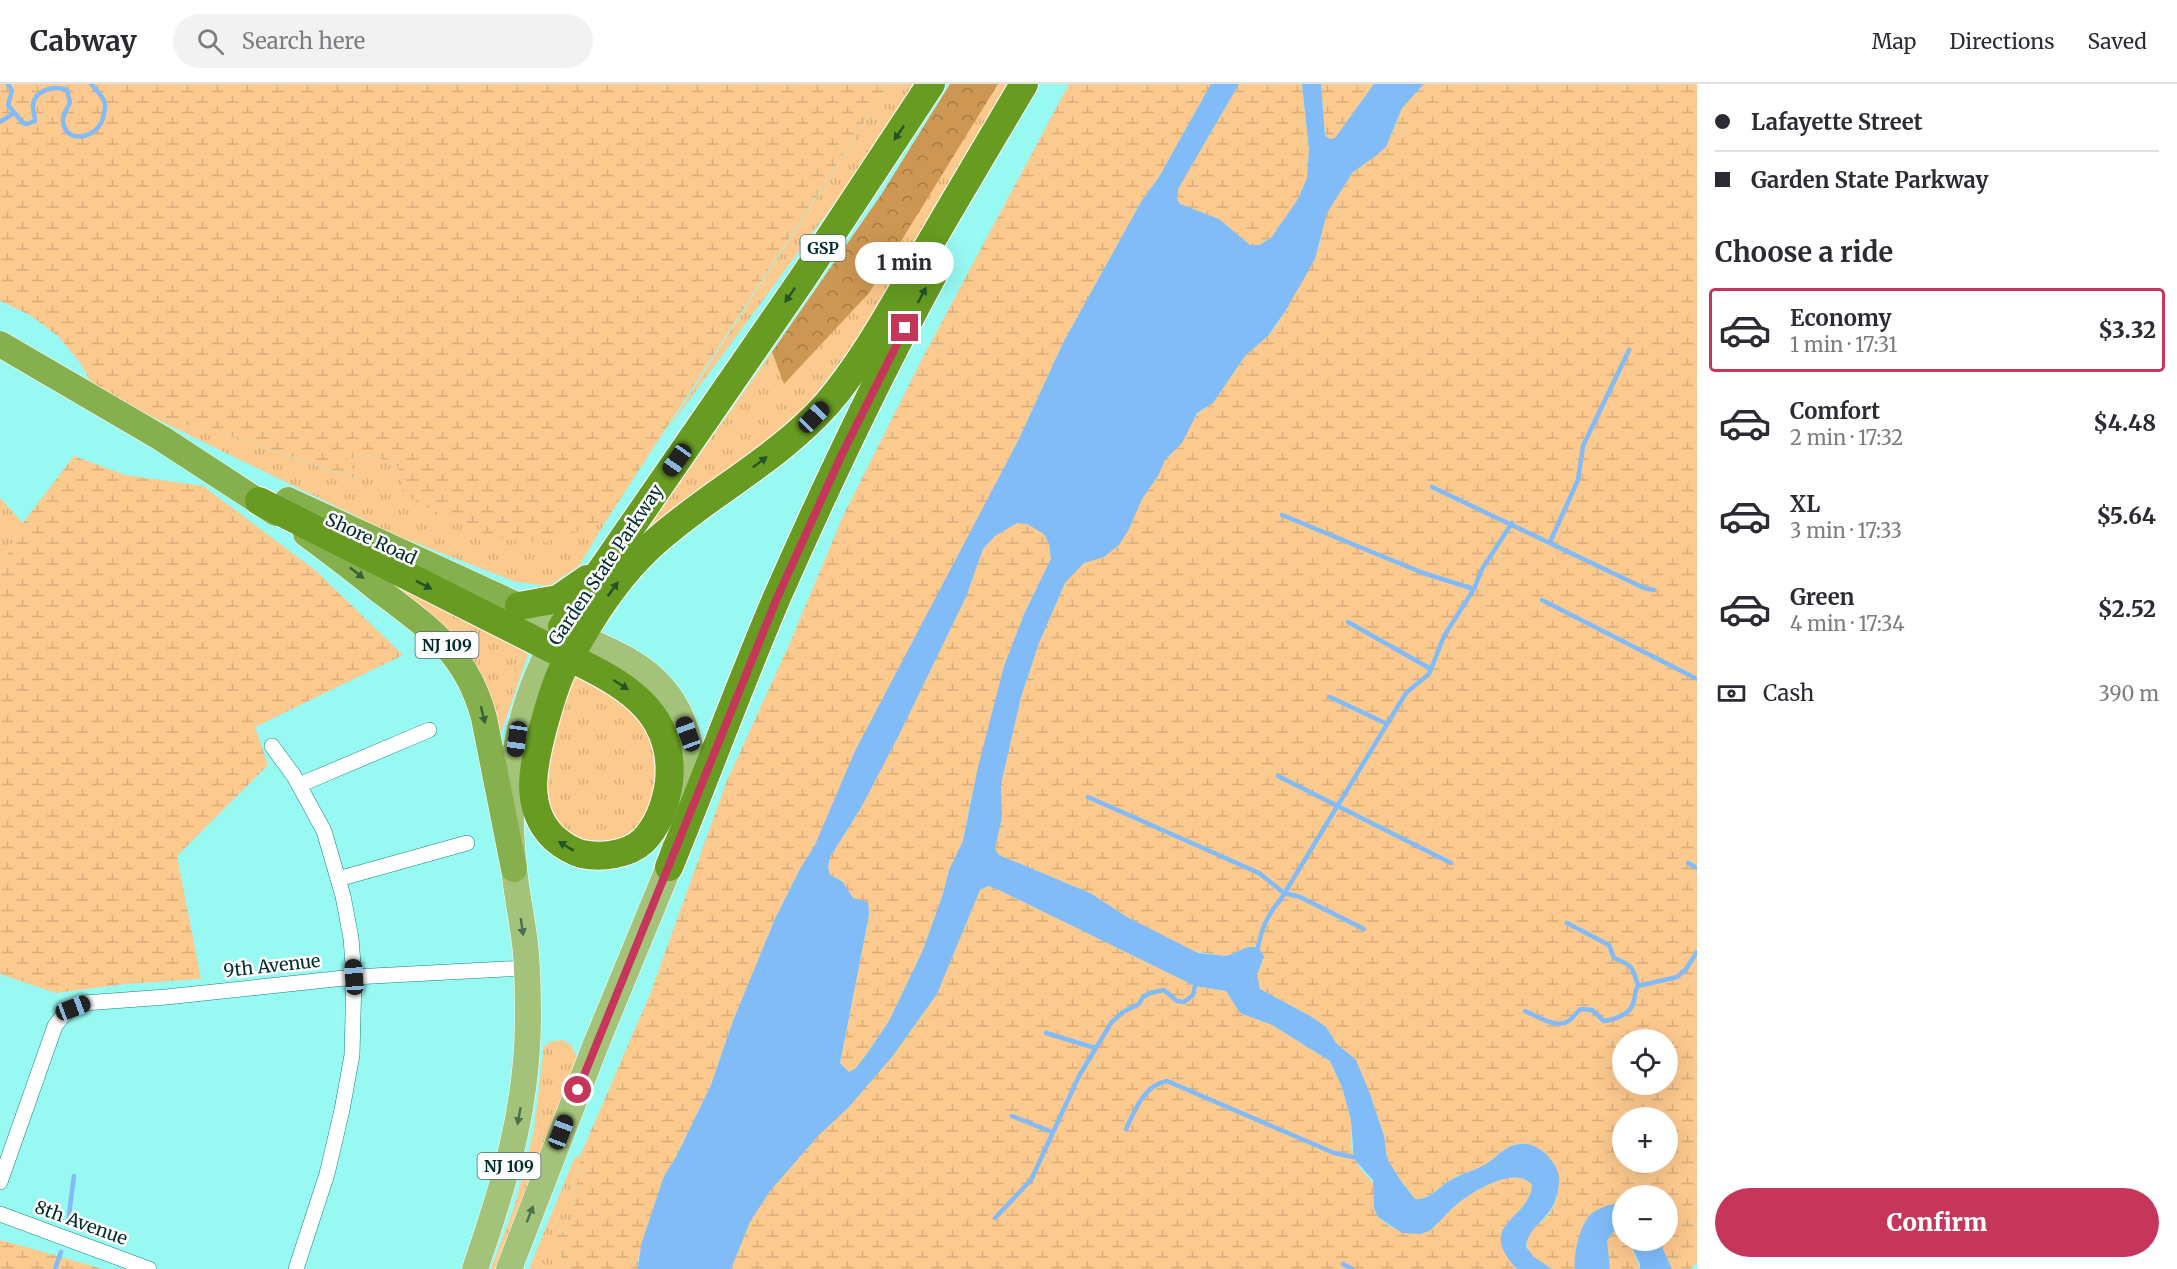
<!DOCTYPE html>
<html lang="en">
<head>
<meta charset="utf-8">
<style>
	:root { --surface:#fff; --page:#f2f2f3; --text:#2b2b33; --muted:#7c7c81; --line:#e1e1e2; --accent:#c5365a }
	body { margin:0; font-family:Merriweather,serif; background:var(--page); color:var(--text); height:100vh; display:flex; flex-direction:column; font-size:22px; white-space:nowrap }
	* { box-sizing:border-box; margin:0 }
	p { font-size:20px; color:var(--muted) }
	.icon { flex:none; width:33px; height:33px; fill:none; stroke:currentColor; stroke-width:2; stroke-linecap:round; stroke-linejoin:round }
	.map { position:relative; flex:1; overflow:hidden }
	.drawer { display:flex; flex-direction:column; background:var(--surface); width:480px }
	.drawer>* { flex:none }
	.hud { display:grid; align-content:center; height:132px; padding:0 18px; background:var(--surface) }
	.controls { position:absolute; left:1612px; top:945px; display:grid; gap:12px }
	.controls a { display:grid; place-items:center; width:66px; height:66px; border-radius:50%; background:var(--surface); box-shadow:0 6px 24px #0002; font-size:30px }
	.end { position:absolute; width:27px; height:27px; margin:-14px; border:8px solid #c5365a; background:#fff; box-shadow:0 0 0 3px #fff }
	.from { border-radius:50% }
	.bubble { position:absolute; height:42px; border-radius:21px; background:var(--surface); box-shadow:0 6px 24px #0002; font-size:20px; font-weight:800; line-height:42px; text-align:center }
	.car { position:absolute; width:18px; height:36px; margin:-18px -9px; border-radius:8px; box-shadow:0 0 4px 2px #0007; background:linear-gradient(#222 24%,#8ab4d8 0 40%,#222 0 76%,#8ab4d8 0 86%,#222 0) }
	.hud b { display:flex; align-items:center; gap:21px; height:57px; font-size:22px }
	.hud b+b { border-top:2px solid var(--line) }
	.hud i { width:15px; height:15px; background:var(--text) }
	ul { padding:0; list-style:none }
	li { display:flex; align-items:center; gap:18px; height:84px; margin:0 12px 9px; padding:0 6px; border:3px solid transparent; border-radius:6px }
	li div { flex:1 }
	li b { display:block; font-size:22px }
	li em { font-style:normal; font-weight:800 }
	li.active { border-color:var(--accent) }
	li>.icon { width:54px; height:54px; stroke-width:1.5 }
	h2 { padding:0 18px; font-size:27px; line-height:72px }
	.pay { display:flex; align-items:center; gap:15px; height:66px; padding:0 18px; font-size:22px }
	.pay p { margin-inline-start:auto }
	.primary-button { display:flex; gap:12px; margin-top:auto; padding:12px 18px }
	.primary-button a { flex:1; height:69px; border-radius:36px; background:var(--accent); color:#fff; font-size:24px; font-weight:800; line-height:69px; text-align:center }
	header { display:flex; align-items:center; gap:36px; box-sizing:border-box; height:84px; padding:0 30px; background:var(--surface); border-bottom:2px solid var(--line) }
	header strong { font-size:28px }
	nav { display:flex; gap:33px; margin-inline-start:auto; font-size:21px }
	.search { width:420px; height:54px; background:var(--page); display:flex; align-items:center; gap:15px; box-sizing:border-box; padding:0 21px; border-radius:33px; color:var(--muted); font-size:22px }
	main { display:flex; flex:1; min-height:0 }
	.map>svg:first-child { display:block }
	.grass { fill:url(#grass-tufts) }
	.forest { fill:url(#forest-crowns) }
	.wetland { fill:url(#wetland-marsh); fill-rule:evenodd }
	.water { fill:#81bcf9; fill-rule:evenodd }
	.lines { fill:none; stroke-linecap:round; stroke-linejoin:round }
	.stream { stroke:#81bcf9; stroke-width:4.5 }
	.minor-casing { stroke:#118581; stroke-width:16 }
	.primary-casing { stroke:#fff; stroke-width:27 }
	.trunk-casing { stroke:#fff; stroke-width:27 }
	.motorway-casing { stroke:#fff; stroke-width:30 }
	.minor { stroke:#fff; stroke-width:15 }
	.primary { stroke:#a4c37a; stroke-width:26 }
	.trunk { stroke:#86af4e; stroke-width:26 }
	.motorway { stroke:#679b21; stroke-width:28 }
	.oneway { fill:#245428 }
	.oneway2 { fill:#366139 }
	.oneway3 { fill:#4a704f }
	.route { stroke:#c5365a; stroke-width:8 }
	.labels { text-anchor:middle; stroke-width:5; stroke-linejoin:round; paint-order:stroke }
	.shield { fill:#fff; stroke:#4c6c6b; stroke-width:1.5 }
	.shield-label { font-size:16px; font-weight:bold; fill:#002d2b }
	.street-label { font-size:18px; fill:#002d2b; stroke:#fff }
</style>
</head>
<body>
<header>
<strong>Cabway</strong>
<div class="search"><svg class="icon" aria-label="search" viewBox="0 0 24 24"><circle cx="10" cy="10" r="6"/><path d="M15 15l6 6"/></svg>Search here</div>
<nav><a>Map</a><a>Directions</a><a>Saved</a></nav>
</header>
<main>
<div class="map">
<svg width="1697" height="1185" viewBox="0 0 1697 1185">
	<defs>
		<pattern id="grass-tufts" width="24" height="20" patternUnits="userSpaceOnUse" patternTransform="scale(1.5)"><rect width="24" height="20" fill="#fcc98e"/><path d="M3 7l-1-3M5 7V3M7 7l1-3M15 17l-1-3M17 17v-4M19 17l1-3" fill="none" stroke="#d6ad7b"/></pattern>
		<pattern id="forest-crowns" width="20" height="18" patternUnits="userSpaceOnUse" patternTransform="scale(1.5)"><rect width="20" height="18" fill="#cd9753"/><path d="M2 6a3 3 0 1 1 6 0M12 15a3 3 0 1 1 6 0" fill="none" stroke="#a47c45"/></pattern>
		<pattern id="wetland-marsh" width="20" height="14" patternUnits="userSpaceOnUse" patternTransform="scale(1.5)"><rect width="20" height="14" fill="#fcc98e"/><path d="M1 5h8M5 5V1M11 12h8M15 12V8" fill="none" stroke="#d6ad7b"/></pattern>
	</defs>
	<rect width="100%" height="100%" fill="#97f9f2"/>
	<g class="grass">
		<polygon points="889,0 914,0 859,86 667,346"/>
		<polygon points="998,0 1010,0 950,108 851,264 804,326 706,407 645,448 772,268 784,299"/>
		<polygon points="152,333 215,347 357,395 346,374 372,373 395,378 403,394 546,457 606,437 579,482 549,502 516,498 393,450"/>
		<polygon points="0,414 23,439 0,486"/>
		<polygon points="387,497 519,561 528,570 501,649 483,594"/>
		<polygon points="574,587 636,623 660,669 659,715 632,755 590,763 565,753 541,712 545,672"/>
		<polygon points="562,956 571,961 578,975 499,1185 491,1185 515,1121 534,1046 544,963 550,958"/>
		<polygon points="581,1070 571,1143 555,1153 565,1185 529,1185 574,1075"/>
	</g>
	<polygon class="forest" points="950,0 998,0 869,209 784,300 772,268 881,111"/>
	<g class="wetland">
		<path d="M0,0H889L606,437C589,442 562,455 545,457C492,462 445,434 402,409L403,395L395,378L372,373L347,374L358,395L215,347L152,333L91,298L81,280L58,252L30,231L0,217Z"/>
		<polygon points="1069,0 1211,0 1159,93 1141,118 1063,259 1018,357 815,762 800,785 775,835 733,937 711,1001 676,1073 664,1092 638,1176 638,1185 565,1185 555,1153 571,1143 581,1070 651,908 726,699 789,561 844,430 922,275"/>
		<polygon points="1239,0 1302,0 1309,65 1307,94 1298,115 1271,154 1259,161 1250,161 1219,135 1180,120 1177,116 1178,105"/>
		<polygon points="1321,0 1374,0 1335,54 1330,55 1325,52"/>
		<path d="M1424,0H1697V1179L1690,1185H1672L1659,1157L1668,1156V1112H1623V1120H1621L1575,1181V1185C1569,1185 1559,1185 1552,1185C1540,1182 1521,1166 1528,1152C1532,1144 1541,1139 1547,1132C1565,1111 1562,1072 1533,1062C1509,1053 1499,1074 1481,1083C1469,1088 1457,1091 1447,1098C1437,1105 1428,1116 1415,1115L1401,1097L1387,1075L1384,1052L1370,1010L1356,977L1336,959L1326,943L1312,933L1260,905L1257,891L1263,876L1248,863L1227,872L1191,867L1127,833L1090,809L999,771L995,765L1002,733L1001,700L1021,613L1039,559L1065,499L1077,484L1091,476L1098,475L1129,445L1142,415L1158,392L1164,376L1172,370L1198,329L1213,319L1245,272L1268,252L1276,242L1286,226L1320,161L1323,137L1327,129L1353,88L1369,77L1392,50L1402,24ZM1623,956H1668V1000H1623ZM1623,1034H1668V1078H1623Z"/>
		<polygon points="74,372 125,391 203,402 315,486 403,571 255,643 268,681 177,772 201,895 126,900 56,909 0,890 0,486 23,439"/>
		<polygon points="1017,439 1027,440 1044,450 1049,460 1051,475 1025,528 1004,583 970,719 963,758 949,786 943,810 923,866 889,937 866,971 855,985 849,988 840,980 869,831 868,819 853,814 843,798 830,791 828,783 830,773 861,724 899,651 966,513 983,465 995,452"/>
		<path d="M988,802L999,806L1195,902L1226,907L1240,929L1272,941L1330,977L1342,1003L1351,1036V1062L1359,1083L1374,1100C1374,1107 1372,1116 1374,1123C1379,1144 1411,1153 1429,1147C1439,1140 1446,1129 1456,1121C1472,1108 1516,1080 1532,1101C1530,1136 1474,1139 1517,1185H731L750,1138L770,1107L819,1051L848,1024L892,973L937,910L980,806Z"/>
		<polygon points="1619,1147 1623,1148 1623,1156 1629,1157 1630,1159 1640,1185 1610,1185 1607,1157 1613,1148"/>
		<polygon points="0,1156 8,1158 103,1185 0,1185"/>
	</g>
	<g class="water">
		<path d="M1211,0H1239L1178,105L1177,115L1180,120L1219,135L1250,161H1259L1271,154L1298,115L1307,94L1309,65L1302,0H1321L1325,52L1330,55L1335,54L1374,0H1424L1402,24L1386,63L1377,71L1353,88L1327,129L1315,175L1286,226L1268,252L1245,272L1213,319L1197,329L1182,359L1165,376L1158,392L1142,415L1129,445L1119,461L1104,473L1084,479L1065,499L1039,559L1021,613L1001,700L1002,733L995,765L999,771L1090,809L1127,833L1198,869L1227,872L1248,863H1258L1264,872L1257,891L1260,905L1312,933L1326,943L1336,959L1356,976L1370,1010L1384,1052L1387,1075L1401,1097L1415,1115C1429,1117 1440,1102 1451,1096C1463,1089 1478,1086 1489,1078C1500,1070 1506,1061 1521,1060C1538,1058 1557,1077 1559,1094C1560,1101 1557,1110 1555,1117C1548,1136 1527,1144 1526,1163L1534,1173L1552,1185H1517C1474,1139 1530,1136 1532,1101C1516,1080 1471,1108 1456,1121C1446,1129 1439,1140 1429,1147L1421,1150L1402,1149L1378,1133L1374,1124L1373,1096L1354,1075L1351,1036L1342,1003L1330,977L1272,941L1240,929L1226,907L1195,902L999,806L988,802L980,806L937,910L892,973L848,1024L819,1051L770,1107L750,1138L731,1185H638L641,1161L664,1092L676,1073L711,1001L733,937L775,835L800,785L815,761L855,667L1018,357L1063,259L1141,118L1159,93ZM1017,439L1027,440L1044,450L1049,460L1051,475L1025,528L1004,582L978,683L963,757L949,786L943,810L923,866L889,937L866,971L855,985L849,988L840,979L869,831L868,818L853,814L843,798L830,791L828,783L830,773L861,724L899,651L966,513L983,465L995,452Z"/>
		<path d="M1613,1120H1623V1148H1613L1607,1157L1610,1185H1575C1573,1170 1580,1141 1591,1130C1597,1125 1605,1122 1613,1120Z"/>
		<polygon points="1629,1157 1659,1157 1672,1185 1640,1185 1640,1180"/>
	</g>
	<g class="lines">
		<g class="stream">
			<path d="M8,0L12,7L8,21L23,39L27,40L35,37C35,32 33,27 33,22C34,6 54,1 67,6L70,18C68,24 63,29 63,36C63,60 97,56 103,34C104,29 106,24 105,20C104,13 96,6 91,0"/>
			<polyline points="0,38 14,29"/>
			<polyline points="1432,403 1644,504 1654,506"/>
			<polyline points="1282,431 1423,489 1474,505"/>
			<polyline points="1550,458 1578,396 1583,362 1629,266"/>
			<polyline points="1542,516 1697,595"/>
			<polyline points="1348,538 1431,585"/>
			<polyline points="1330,613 1387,640"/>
			<polyline points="1278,692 1451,779"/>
			<polyline points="1088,713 1259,789 1284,809 1300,813 1364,845"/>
			<polyline points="1688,779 1697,784"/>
			<path d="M1258,863C1262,843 1268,830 1281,815L1406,609L1429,590L1444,552L1474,505L1482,485L1512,439"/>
			<polyline points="1638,902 1677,893 1686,885 1697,868"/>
			<path d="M1525,927C1537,932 1554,944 1567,938C1573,935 1575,929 1581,925L1592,926L1604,937C1614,936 1630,930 1633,920C1636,913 1634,907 1638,902C1633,883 1632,881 1614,874L1609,861L1567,839"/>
			<polyline points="1046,949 1095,964"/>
			<polyline points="1012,1032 1052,1048"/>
			<path d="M1126,1045C1135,1026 1144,1001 1167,997L1334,1069L1353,1073"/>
			<polyline points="995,1134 1031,1096 1079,992 1111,939 1123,928 1139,920 1143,913 1150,909 1164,906 1177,917 1184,918 1193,911 1195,902"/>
			<polyline points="68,1138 74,1092"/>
			<polyline points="1343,1180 1352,1185"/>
			<polyline points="55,1185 61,1168"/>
		</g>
		<g class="minor-casing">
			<g id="minor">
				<polyline points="272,662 294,692 324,747 343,812 351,854 354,893 352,971 342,1026 327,1090 296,1185"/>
				<polyline points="299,701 429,646"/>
				<polyline points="338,795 467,759"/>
				<path d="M0,1098L55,942C63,930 71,924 84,919L166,913L354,893L526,884"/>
				<polyline points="0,1130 149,1185"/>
			</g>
		</g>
		<g class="primary-casing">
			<g id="primary">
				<path d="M519,522C540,532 560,543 581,553C598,562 615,568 631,578C680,607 702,662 687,717"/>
				<path d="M475,1185C504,1101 527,1027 528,937C528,911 528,885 525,860C522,834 516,808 514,783C504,697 516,621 560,546"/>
				<polyline points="509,1185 596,960 669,783 675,764"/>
			</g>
		</g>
		<g class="trunk-casing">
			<g id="trunk">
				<polyline points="0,260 161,354 276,429"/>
				<polyline points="288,416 519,522"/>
				<path d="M306,450C331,468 355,487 379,506C429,544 467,569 484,634L514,785"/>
			</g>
		</g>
		<g class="motorway-casing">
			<g id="motorway">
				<path d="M259,417L550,564C608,593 677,618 669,698C666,719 658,742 643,757C628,771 601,774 582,770C571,767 562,761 554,754C523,724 533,682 543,644C548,626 553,607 561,589C569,572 580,555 590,538C608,509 629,481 655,458C710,409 778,375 827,320C862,279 888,231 915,185C951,123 987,62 1024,0"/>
				<polyline points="519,522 558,515 587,495"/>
				<polyline points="562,543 803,194 931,0"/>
				<path d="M669,783C706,693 739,602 777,513C825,404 876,296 933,191"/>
			</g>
		</g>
		<use href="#minor" class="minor"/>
		<use href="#primary" class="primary"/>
		<use href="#trunk" class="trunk"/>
		<use href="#motorway" class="motorway"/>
	</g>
	<defs><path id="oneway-solid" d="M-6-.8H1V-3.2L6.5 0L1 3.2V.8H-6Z" transform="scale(1.5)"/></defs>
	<g class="oneway">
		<use href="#oneway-solid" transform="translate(899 49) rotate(124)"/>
		<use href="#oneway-solid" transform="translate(790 211) rotate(125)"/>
		<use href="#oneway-solid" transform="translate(922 211) rotate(-62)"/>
		<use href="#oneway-solid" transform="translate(760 378) rotate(-37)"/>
		<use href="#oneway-solid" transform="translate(424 501) rotate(27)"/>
		<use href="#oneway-solid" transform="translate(613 505) rotate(-54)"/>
		<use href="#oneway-solid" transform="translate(621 601) rotate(33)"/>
		<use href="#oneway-solid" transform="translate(566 762) rotate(-149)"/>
	</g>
	<g class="oneway2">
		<use href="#oneway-solid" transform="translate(357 489) rotate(38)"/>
		<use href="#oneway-solid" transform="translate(483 631) rotate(76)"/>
	</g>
	<g class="oneway3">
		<use href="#oneway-solid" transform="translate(522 843) rotate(82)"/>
		<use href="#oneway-solid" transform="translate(519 1032) rotate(100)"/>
		<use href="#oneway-solid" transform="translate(530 1130) rotate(-69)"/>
	</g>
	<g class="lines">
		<polyline class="route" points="578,1006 777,514 842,370 905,244"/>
	</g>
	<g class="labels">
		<g class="shield">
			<rect x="800.5" y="151" width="45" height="26" rx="4.5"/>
			<rect x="415.5" y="548" width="63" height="26" rx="4.5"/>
			<rect x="477.5" y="1069" width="63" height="26" rx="4.5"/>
		</g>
		<g class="shield-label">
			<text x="823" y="170">GSP</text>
			<text x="447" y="567">NJ 109</text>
			<text x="509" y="1088">NJ 109</text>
		</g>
		<g class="street-label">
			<text transform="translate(371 455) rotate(25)" y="6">Shore Road</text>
			<text transform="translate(606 481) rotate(-56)" y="6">Garden State Parkway</text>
			<text transform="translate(272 882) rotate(-6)" y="6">9th Avenue</text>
			<text transform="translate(81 1139) rotate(20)" y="6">8th Avenue</text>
		</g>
	</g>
</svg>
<div class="controls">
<a><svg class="icon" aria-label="locate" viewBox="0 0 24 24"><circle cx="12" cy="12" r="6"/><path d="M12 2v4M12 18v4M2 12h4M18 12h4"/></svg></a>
<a>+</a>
<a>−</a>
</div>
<i class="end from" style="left:578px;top:1006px"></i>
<i class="end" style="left:905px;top:244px"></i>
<div class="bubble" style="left:855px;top:158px;width:99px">1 min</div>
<i class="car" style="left:814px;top:333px;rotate:44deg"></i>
<i class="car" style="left:677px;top:376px;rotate:215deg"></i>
<i class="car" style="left:688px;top:650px;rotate:340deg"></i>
<i class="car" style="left:517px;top:655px;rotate:188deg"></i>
<i class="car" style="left:354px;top:893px;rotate:356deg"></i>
<i class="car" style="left:73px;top:924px;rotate:69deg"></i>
<i class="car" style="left:561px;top:1048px;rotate:21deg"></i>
</div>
<section class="drawer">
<div class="hud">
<b><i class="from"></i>Lafayette Street</b>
<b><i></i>Garden State Parkway</b>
</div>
<h2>Choose a ride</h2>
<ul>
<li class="active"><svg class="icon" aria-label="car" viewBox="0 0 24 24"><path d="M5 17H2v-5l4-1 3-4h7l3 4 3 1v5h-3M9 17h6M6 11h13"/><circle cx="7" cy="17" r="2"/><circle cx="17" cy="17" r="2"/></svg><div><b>Economy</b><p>1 min · 17:31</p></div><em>$3.32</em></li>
<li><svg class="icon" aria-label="car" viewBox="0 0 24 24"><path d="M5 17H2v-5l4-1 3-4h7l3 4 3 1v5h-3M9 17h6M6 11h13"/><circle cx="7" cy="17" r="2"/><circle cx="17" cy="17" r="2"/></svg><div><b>Comfort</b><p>2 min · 17:32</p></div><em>$4.48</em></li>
<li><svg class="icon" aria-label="car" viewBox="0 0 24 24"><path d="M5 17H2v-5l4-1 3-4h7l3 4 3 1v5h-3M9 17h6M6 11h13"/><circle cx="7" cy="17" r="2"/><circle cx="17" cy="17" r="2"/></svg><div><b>XL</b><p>3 min · 17:33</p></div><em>$5.64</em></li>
<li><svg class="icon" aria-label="car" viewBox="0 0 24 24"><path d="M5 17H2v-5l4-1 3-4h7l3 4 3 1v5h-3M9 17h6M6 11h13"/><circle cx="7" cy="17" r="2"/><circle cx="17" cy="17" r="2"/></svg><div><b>Green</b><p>4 min · 17:34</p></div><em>$2.52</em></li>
</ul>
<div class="pay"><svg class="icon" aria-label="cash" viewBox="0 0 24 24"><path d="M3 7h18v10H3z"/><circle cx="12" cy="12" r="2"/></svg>Cash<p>390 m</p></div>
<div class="primary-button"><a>Confirm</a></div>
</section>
</main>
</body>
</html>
